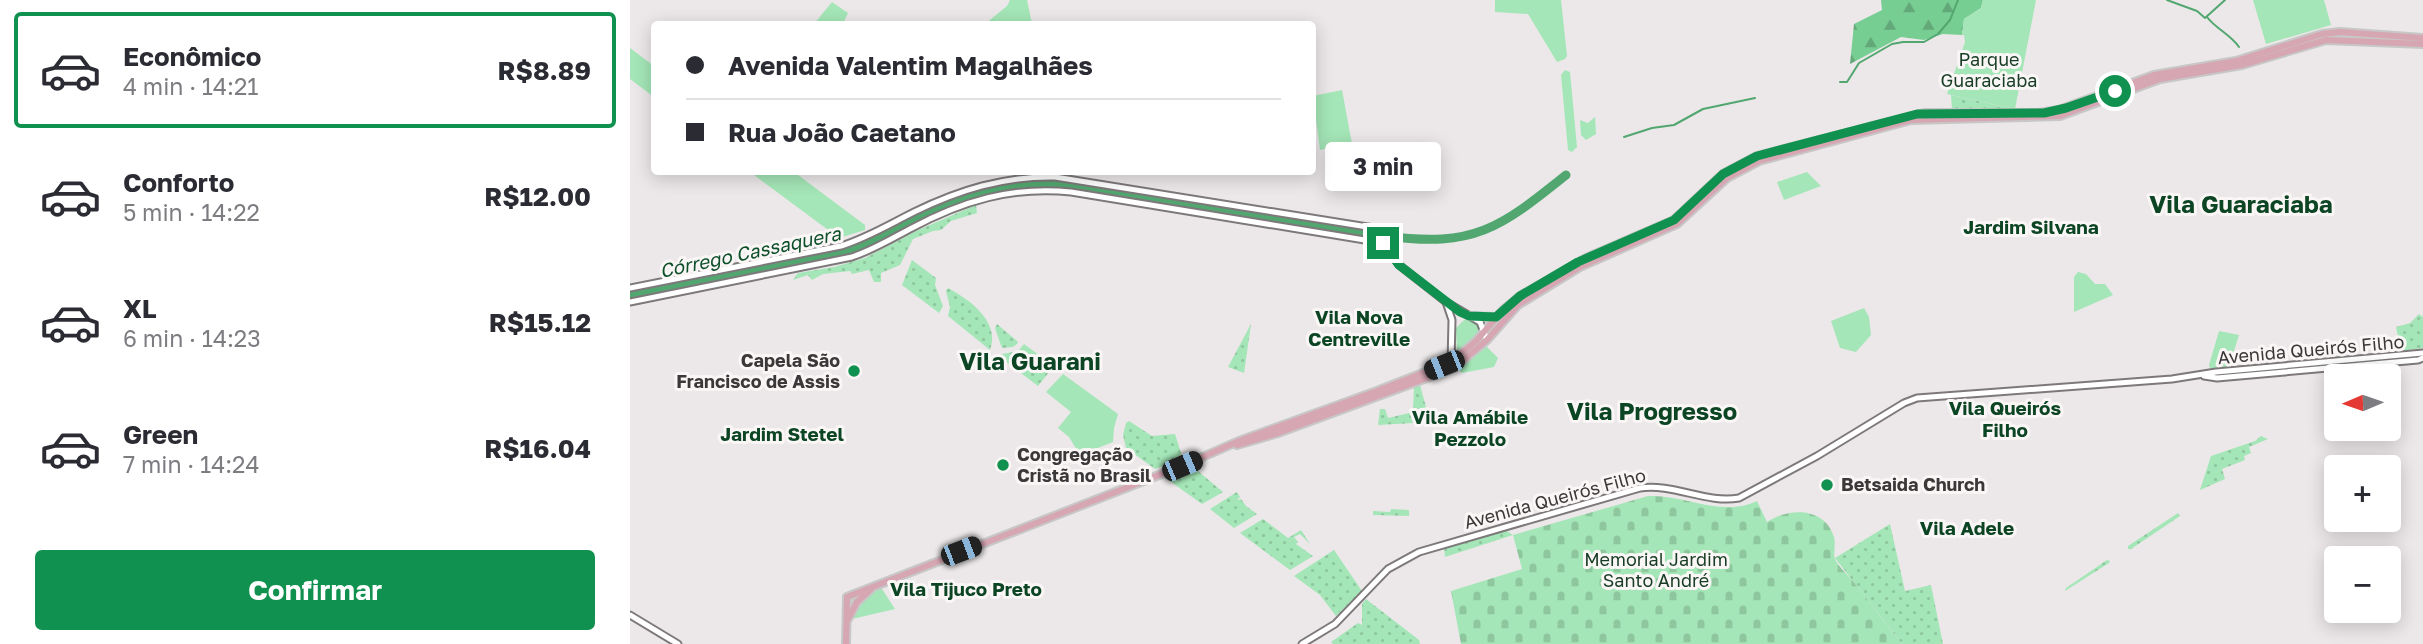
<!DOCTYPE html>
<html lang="pt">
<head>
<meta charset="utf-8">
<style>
	:root { --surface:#fff; --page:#f7f7f7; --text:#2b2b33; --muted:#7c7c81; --line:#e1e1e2; --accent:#11914f }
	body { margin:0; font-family:"Golos Text",sans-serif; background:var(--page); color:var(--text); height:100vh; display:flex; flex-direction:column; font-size:26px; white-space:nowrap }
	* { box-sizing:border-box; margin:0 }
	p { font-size:23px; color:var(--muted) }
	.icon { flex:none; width:38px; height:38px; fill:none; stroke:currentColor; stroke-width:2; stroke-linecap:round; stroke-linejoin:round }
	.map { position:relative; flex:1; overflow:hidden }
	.panel { display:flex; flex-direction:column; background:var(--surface); width:630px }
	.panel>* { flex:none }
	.top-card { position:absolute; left:21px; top:21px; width:665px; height:154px; border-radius:7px; box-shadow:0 4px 18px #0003; display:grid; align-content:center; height:154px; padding:0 35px; background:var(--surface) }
	.needle { width:46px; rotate:268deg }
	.buttons { position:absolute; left:1694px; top:364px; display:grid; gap:14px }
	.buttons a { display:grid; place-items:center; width:77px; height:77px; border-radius:7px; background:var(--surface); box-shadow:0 4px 18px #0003; font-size:35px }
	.end { position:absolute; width:32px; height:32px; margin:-16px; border:9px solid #11914f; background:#fff; box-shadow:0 0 0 4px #fff }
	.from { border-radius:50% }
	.bubble { position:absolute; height:49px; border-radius:7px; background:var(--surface); box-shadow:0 4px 18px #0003; font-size:23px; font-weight:700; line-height:49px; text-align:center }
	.car { position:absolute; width:21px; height:42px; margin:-21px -10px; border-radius:9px; box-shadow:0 0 5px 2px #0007; background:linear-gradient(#222 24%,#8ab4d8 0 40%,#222 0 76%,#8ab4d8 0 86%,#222 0) }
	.top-card b { display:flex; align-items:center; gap:24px; height:66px; font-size:26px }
	.top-card b+b { border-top:2px solid var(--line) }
	.top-card i { width:18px; height:18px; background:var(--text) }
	ul { padding:12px 0 0; list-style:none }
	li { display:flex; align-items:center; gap:21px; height:116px; margin:0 14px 10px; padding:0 21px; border:4px solid transparent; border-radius:7px }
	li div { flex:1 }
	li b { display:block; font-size:26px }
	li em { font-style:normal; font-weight:700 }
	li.on { border-color:var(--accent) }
	li>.icon { width:63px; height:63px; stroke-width:1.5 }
	.action { display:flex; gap:14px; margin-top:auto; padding:14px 35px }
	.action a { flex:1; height:80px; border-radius:7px; background:var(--accent); color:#fff; font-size:28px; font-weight:700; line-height:80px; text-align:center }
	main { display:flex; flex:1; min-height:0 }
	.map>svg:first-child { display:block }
	.grass { fill:url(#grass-dots) }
	.forest { fill:url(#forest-firs) }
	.cemetery { fill:url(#cemetery-stones) }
	.green { fill:#a4e6b7 }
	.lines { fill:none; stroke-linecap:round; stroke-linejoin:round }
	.stream { stroke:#51a76f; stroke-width:2 }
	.river { stroke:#51a76f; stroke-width:9 }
	.secondary-casing { stroke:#7d797a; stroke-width:9 }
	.primary-casing { stroke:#c8c7c8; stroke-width:10 }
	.secondary { stroke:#fff; stroke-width:5 }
	.primary { stroke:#d7a6b3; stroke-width:6 }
	.route { stroke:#11914f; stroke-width:9 }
	.poi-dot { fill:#11914f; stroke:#faf6f6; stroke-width:2.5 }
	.labels { text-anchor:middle; stroke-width:6; stroke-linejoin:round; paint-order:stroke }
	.park-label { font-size:18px; fill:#183d25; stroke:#faf6f6 }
	.street-label { font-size:18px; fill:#3a3839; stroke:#faf6f6 }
	.poi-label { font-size:18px; font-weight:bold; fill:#3a3839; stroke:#faf6f6; text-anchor:start }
	.neighbourhood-label { font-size:19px; font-weight:bold; fill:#0c4524; stroke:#faf6f6 }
	.water-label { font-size:19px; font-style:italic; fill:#0c4f29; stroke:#faf6f6 }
	.district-label { font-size:24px; font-weight:bold; fill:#0c4524; stroke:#faf6f6 }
</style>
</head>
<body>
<main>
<section class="panel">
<ul>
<li class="on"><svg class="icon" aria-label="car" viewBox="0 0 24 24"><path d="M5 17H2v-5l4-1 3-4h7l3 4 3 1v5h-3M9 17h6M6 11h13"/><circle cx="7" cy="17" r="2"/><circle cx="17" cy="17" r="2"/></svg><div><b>Econômico</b><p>4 min · 14:21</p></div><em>R$8.89</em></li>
<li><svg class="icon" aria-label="car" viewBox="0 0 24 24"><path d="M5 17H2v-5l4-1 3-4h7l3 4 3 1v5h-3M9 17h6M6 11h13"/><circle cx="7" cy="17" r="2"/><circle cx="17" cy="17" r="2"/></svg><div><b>Conforto</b><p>5 min · 14:22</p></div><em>R$12.00</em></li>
<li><svg class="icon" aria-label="car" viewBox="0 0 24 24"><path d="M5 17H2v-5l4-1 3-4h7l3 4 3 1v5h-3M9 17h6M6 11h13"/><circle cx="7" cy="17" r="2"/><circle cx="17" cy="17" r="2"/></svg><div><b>XL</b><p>6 min · 14:23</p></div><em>R$15.12</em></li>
<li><svg class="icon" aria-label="car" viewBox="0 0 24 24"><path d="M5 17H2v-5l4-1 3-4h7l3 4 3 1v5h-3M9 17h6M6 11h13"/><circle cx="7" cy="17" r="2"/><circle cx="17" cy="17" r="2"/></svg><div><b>Green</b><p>7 min · 14:24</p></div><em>R$16.04</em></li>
</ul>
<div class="action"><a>Confirmar</a></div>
</section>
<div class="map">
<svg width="1793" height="644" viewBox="0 0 1793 644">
	<defs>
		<pattern id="grass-dots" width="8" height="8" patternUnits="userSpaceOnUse" patternTransform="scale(1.75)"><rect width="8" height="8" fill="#a4e6b7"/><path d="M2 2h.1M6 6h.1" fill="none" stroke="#8ec69e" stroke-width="1.8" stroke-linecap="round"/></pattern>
		<pattern id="forest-firs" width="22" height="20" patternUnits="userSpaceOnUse" patternTransform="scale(1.75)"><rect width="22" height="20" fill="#77ce93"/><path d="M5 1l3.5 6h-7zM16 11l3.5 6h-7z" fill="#63a879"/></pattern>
		<pattern id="cemetery-stones" width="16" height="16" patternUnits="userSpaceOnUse" patternTransform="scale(1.75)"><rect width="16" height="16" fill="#a4e6b7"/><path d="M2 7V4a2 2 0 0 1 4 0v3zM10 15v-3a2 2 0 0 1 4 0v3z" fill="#8ec69e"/></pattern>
	</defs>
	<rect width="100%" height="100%" fill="#ece8e9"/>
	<g class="grass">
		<polygon points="1321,95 1385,109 1322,109"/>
		<polygon points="346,205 347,213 321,221 311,230 303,231 283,239 270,265 251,273 251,282 244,282 239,270 222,274 220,271 193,274 182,280 178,275 163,280 168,273 204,267 235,258 286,231"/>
		<polygon points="282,260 306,278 305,285 313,306 309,313 272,285"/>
		<path d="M318,288C339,299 371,322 360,350L318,316L320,307L316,291Z"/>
		<polygon points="1789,314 1793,317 1793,348 1771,351 1766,327 1780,323"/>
		<polygon points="367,324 387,341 388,343 383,347 372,348 365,328"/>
		<polygon points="621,324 614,373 598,367"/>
		<polygon points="394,344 424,366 408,386 367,355 388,351"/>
		<polygon points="790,385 796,407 783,410 784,387"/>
		<polygon points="750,409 755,409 758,418 783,412 784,423 748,425"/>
		<polygon points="499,421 522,436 545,434 553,459 525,469 496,448 493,435 496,423"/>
		<polygon points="1631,436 1638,439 1619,447 1621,453 1614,456 1615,460 1592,469 1595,479 1570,490 1581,456 1625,441"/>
		<polygon points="562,466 593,492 572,504 534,477"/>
		<polygon points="607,492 610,497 607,500 611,499 616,506 627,514 604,528 580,509"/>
		<polygon points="761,509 779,510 779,516 743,515 743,511 760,512"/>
		<polygon points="1548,513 1550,516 1501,549 1498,549 1498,546"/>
		<polygon points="633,519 658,538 671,530 680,544 670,534 664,537 668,542 666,544 683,556 660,570 610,533"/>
		<polygon points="1260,524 1275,591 1301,585 1313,644 1272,644 1205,558"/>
		<polygon points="875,530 883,535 815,557 814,548 817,546"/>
		<polygon points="704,550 732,591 706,616 690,595 664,576"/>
		<polygon points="1477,560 1480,561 1479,563 1435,591 1436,588"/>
		<polygon points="736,599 789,640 790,644 703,644 701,642 728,623 732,625 732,604"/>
	</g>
	<polygon class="forest" points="1251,0 1353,0 1351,8 1334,19 1332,35 1313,34 1294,40 1271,37 1220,64 1224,24 1252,10"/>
	<path class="cemetery" d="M1018,496C1054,494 1092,518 1127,501L1137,522C1159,507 1195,507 1204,537C1206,544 1203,553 1205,559C1208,566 1217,574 1222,580C1239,601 1255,623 1272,644H831L821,591L892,569L883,535Z"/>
	<g class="green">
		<polygon points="380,0 397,0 402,24 355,24 377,6"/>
		<polygon points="865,0 931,0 937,56 935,59 927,62 898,14 865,12"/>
		<polygon points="1353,0 1406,0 1385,109 1317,94 1335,42 1334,35 1332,35 1334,19 1351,8"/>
		<polygon points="1623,0 1694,0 1701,25 1636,44"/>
		<polygon points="202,2 218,13 213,24 184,24"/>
		<polygon points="0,48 24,66 24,97 0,79"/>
		<polygon points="935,70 940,72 947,147 942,152 938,150 931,75"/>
		<polygon points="712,90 722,144 690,150 683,96"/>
		<polygon points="965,117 966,134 956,140 951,135 950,120 958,123"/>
		<polygon points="120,172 164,172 235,225 235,230 209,238"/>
		<polygon points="1177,172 1191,186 1154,200 1147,182"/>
		<polygon points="1448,272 1456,274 1465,284 1475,284 1483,295 1444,312 1444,277"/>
		<polygon points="1234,308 1239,317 1241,335 1226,352 1210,348 1201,321"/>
		<polygon points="834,320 845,320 851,326 851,332 830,353 827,353 826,328"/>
		<polygon points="1589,331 1609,335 1599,367 1580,368 1579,365"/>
		<polygon points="856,346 868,358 864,367 832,373 827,368"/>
		<polygon points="433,374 488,414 484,428 483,442 450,455 439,437 428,428 441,412 416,392"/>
		<polygon points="250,586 265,609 222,619 229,603"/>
	</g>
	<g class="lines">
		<g class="stream">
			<polyline points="1537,0 1567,11 1575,18 1595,0"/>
			<path d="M1577,17C1586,29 1600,34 1609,47"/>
			<polyline points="1210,82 1217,82 1229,63 1262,44 1273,42 1294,42 1308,34 1320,20 1328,0"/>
			<polyline points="994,137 1022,128 1044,125 1073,109 1125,98"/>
		</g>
		<g class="river">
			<path d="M756,236C844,248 870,228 936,175"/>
			<path d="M0,295L212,254C239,246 262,231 286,218C333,194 380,181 433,184L734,233"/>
		</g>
		<g class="secondary-casing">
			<g id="secondary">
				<path d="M0,288L211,246C237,238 260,224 284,212C329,190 374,176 425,177L744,228L769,265L816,302L850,322L857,340"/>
				<path d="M0,302L222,257C243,250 261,239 280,229C332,201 382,186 441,192L753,243"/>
				<polyline points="816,302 822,320 821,363"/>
				<polyline points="1574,376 1587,378 1788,360 1793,358"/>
				<polyline points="0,615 48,644"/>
				<path d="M672,644L705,624L758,569L789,552L1010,488C1043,483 1077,504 1109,498L1187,456L1274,403L1287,398L1542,379L1586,372L1793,353"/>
			</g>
		</g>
		<g class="primary-casing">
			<g id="primary">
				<polyline points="839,316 866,317"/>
				<polyline points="607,445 648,433 824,368 857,340 888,305 950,267 1047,224 1097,178 1129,161 1281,120 1430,116 1530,79 1612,65 1696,40 1793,44"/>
				<polyline points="218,619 227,602 241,589"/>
				<polyline points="216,644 217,597 552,466 609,441 747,391 821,362 846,341 873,310 890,296 958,257 1044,220 1093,174 1127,156 1294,113 1408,113 1429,110 1524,75 1606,61 1692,34 1710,32 1793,38"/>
			</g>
		</g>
		<use href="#secondary" class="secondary"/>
		<use href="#primary" class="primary"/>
	</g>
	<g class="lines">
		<polyline class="route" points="753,243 769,265 830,312 839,316 866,317 890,296 948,262 1044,220 1093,174 1127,156 1287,114 1414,113 1436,108 1485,91"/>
	</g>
	<g class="poi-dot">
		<circle cx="224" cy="371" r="7"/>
		<circle cx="373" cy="465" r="7"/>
		<circle cx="1197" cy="485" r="7"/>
	</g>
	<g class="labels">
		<g class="park-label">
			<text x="1359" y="66">Parque<tspan x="1359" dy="21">Guaraciaba</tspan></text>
			<text x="1026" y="566">Memorial Jardim<tspan x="1026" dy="21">Santo André</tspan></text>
		</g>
		<g class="street-label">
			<text transform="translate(1681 350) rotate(-5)" y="6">Avenida Queirós Filho</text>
			<text transform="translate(925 499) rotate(-15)" y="6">Avenida Queirós Filho</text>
		</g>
		<g class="poi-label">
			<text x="210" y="367" text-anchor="end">Capela São<tspan x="210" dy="21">Francisco de Assis</tspan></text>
			<text x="387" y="461">Congregação<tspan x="387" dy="21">Cristã no Brasil</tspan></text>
			<text x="1211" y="491">Betsaida Church</text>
		</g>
		<g class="neighbourhood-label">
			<text x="1401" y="234">Jardim Silvana</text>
			<text x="729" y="324">Vila Nova<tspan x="729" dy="22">Centreville</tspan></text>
			<text x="1375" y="415">Vila Queirós<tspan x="1375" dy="22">Filho</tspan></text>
			<text x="840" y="424">Vila Amábile<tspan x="840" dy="22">Pezzolo</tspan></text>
			<text x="152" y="441">Jardim Stetel</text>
			<text x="1337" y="535">Vila Adele</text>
			<text x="336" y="596">Vila Tijuco Preto</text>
		</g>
		<g class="water-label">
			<text transform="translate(120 252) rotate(-12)" y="7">Córrego Cassaquera</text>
		</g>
		<g class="district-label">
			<text x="1611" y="213">Vila Guaraciaba</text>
			<text x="400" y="370">Vila Guarani</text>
			<text x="1022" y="420">Vila Progresso</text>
		</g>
	</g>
</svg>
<div class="buttons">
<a><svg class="needle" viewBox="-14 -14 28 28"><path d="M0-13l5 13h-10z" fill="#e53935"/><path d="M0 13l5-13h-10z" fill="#7c7c81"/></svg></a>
<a>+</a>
<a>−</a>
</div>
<i class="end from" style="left:1485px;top:91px"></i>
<i class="end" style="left:753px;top:243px"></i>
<div class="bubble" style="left:695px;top:142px;width:116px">3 min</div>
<i class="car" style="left:814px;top:365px;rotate:248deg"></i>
<i class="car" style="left:552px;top:466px;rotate:67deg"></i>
<i class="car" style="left:331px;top:551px;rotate:69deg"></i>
<div class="top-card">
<b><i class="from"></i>Avenida Valentim Magalhães</b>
<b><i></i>Rua João Caetano</b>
</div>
</div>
</main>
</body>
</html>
